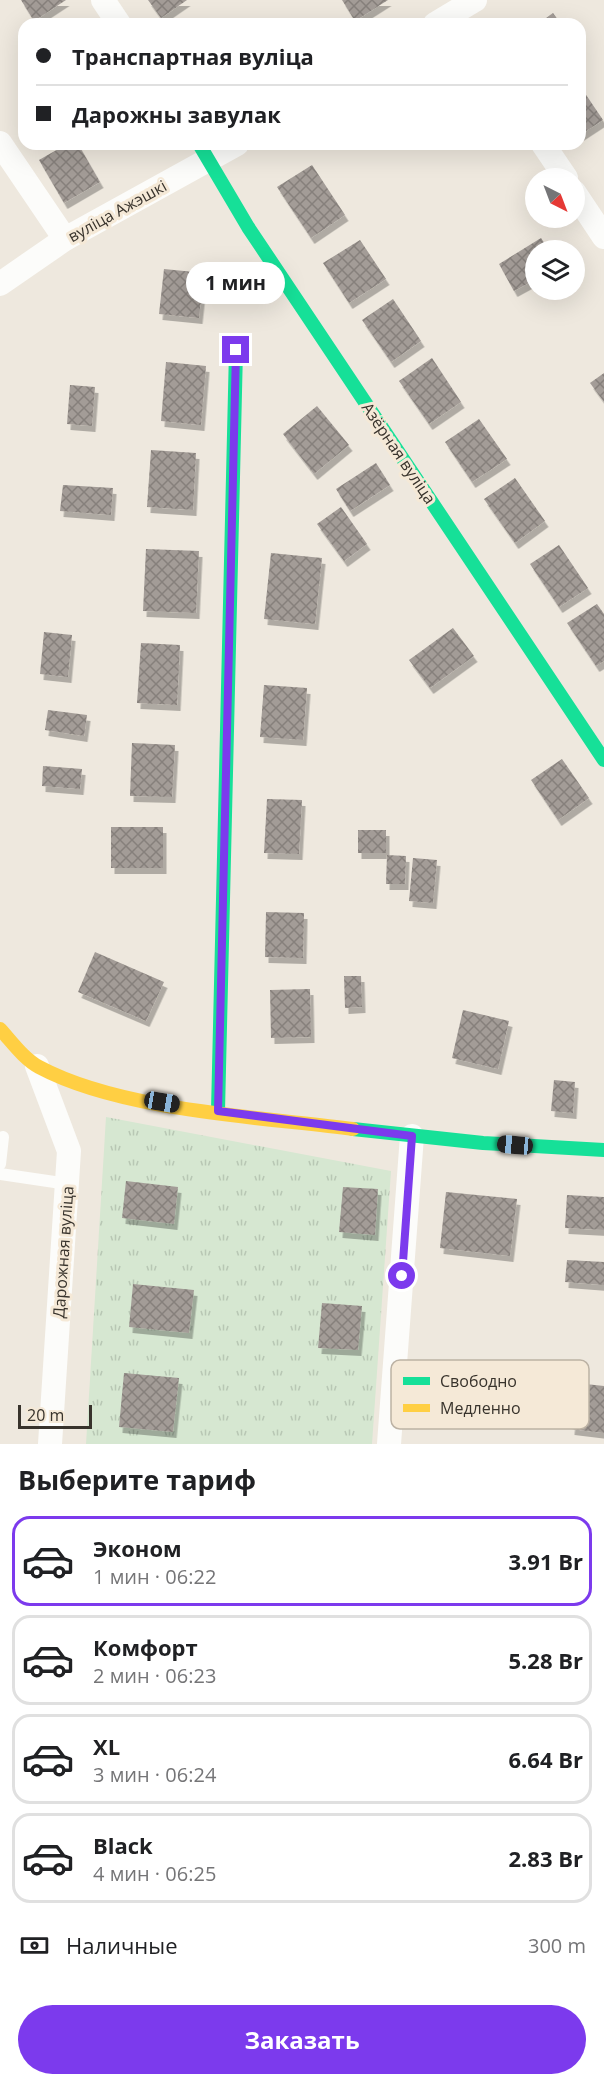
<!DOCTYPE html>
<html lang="ru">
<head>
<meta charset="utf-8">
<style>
	:root { --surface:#fff; --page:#f6f6f6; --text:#202124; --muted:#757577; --line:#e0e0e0; --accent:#7c3aed }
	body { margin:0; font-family:"Open Sans",sans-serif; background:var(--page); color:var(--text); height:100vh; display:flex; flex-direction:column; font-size:22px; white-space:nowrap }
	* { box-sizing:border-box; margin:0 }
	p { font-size:20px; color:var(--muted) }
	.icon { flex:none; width:33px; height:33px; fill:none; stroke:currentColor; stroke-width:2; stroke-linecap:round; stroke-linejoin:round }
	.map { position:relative; height:1444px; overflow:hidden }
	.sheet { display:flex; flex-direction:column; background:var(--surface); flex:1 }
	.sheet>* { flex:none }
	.hud { position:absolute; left:18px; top:18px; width:568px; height:132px; border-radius:18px; box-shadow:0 6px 24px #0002; display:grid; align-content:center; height:132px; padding:0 18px; background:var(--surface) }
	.needle { width:39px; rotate:138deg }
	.buttons { position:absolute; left:525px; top:168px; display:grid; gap:12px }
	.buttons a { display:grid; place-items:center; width:60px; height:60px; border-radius:50%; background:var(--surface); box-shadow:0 6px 24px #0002; font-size:30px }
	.scale { position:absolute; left:18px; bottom:15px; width:74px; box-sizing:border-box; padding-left:6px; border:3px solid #38332c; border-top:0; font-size:16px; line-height:21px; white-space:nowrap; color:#38332c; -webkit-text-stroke:4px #f5e9d7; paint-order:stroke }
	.end { position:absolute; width:27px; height:27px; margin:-14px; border:8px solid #7c3aed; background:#fff; box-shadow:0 0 0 3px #fff }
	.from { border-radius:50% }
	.bubble { position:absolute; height:42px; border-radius:21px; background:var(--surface); box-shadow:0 6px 24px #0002; font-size:20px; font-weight:700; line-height:42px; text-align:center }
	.car { position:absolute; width:18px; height:36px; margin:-18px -9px; border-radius:8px; box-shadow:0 0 4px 2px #0007; background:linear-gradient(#222 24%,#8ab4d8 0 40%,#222 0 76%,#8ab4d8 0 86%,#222 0) }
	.hud b { display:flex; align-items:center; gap:21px; height:57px; font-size:22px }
	.hud b+b { border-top:2px solid var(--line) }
	.hud i { width:15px; height:15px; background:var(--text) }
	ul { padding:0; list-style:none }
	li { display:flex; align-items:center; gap:18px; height:90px; margin:0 12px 9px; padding:0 6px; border:3px solid var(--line); border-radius:18px }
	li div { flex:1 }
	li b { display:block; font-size:22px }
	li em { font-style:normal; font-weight:700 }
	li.current { border-color:var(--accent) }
	li>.icon { width:54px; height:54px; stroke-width:1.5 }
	h2 { padding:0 18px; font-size:27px; line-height:72px }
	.pay { display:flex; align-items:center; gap:15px; height:66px; padding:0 18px; font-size:22px }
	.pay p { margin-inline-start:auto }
	.cta { display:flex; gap:12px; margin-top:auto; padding:12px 18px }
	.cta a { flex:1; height:69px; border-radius:36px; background:var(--accent); color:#fff; font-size:24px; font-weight:700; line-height:69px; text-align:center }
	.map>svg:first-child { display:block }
	.grass { fill:url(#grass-tufts) }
	.building { fill:url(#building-cross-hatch); filter:url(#shadow) }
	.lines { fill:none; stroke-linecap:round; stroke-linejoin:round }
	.lane { stroke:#fcfcfa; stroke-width:12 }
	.street { stroke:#fcfcfa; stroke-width:24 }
	.fast { stroke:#16e098; stroke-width:14 }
	.slow { stroke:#ffcf43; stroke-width:14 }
	.route { stroke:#7c3aed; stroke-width:8 }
	.labels { text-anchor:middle; stroke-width:6; stroke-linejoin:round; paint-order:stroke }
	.street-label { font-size:16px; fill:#38332c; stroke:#f5e9d7 }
	.key { fill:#f5e9d7; stroke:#bcb2a4; stroke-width:1.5 }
	.key-label { font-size:16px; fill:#38332c }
</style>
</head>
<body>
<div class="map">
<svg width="604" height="1444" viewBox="0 0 604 1444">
	<defs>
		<pattern id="grass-tufts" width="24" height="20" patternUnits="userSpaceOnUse" patternTransform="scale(1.5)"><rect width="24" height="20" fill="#d6e7d1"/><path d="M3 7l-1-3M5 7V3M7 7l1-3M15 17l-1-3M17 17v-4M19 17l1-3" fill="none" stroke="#b8c7b4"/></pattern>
		<pattern id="building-cross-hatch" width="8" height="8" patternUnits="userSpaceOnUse" patternTransform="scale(1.5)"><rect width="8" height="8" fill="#a39c97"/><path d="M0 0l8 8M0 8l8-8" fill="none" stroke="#86807b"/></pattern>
		<filter id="shadow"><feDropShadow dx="3.5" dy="6" stdDeviation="0" flood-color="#0004"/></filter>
	</defs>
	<rect width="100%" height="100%" fill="#eee8de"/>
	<polygon class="grass" points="106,1117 391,1171 372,1444 86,1444"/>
	<g class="building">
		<polygon points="21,0 66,0 34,21"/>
		<polygon points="148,0 187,0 161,18"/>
		<polygon points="342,0 388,0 355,21"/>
		<polygon points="553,13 561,24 538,24"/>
		<polygon points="580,86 603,120 580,135"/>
		<polygon points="67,144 78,144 100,182 64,203 39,160"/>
		<polygon points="312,165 345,215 311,238 277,187"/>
		<polygon points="541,238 549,250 536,250 536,279 514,291 499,264"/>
		<polygon points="360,240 386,279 349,303 323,263"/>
		<polygon points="164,269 204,273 199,318 159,314"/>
		<polygon points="393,299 421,341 391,362 362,320"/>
		<polygon points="432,358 461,402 429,424 399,381"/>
		<polygon points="166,362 206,366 201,425 161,421"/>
		<polygon points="604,373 604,402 590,383"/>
		<polygon points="70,385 95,387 92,426 67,424"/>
		<polygon points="317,406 349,445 314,474 283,434"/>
		<polygon points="479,419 507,459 472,482 445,442"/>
		<polygon points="151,450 196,453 193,510 147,507"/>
		<polygon points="376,463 390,485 350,511 336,489"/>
		<polygon points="515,478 545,521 515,543 484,499"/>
		<polygon points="63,485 113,488 111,515 60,511"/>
		<polygon points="341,507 367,544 344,561 317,524"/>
		<polygon points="559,545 588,588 559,607 530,564"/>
		<polygon points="146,549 199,551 196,613 143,611"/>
		<polygon points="271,553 322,558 315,624 264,619"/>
		<polygon points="597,604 604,614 604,661 596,666 567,623"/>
		<polygon points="453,628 474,656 430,688 409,660"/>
		<polygon points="44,632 72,635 68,677 40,674"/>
		<polygon points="141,643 180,645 177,705 137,703"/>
		<polygon points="264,685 307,688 303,740 260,737"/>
		<polygon points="48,710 87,715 84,736 45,730"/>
		<polygon points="132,743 175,745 172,797 130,796"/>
		<polygon points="562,759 589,798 558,820 531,780"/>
		<polygon points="43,766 82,769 80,789 42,786"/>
		<polygon points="267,799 302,800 299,854 264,853"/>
		<rect x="111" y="827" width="52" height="41"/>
		<rect x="358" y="830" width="28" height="23"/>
		<polygon points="387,855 406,856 405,884 386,884"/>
		<polygon points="413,858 437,860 433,903 409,901"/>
		<polygon points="266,912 304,913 303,958 265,957"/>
		<polygon points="95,952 164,982 146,1021 78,992"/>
		<polygon points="344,976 361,976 362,1007 345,1008"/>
		<polygon points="310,989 311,1037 271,1038 270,990"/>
		<polygon points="463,1010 509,1021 498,1069 452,1058"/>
		<polygon points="554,1080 575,1082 573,1113 551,1111"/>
		<polygon points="126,1181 178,1187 174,1224 122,1218"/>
		<polygon points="343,1187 378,1189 375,1235 339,1232"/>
		<polygon points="446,1192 517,1199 510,1256 440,1248"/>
		<polygon points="567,1195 604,1197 604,1230 565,1228"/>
		<polygon points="567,1260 604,1262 604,1285 565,1282"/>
		<polygon points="133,1284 194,1290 189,1333 129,1327"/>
		<polygon points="322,1303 362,1306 358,1350 318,1348"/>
		<polygon points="124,1373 179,1378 173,1432 119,1427"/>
		<polygon points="576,1383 604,1386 604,1433 571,1429"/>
	</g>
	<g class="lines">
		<g class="lane">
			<polyline points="0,1164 3,1137"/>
			<polyline points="0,1174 68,1184"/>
		</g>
		<g class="street">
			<polyline points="103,0 119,24"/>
			<polyline points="435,24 475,0"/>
			<polyline points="0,143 65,239"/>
			<polyline points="543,144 566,178"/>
			<polyline points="574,192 604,237"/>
			<polyline points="0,284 65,239 237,144"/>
			<polyline points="37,1066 69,1151 50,1444"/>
			<polyline points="389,1444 412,1136"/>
		</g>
		<g class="fast">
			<polyline points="199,144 248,227 604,760"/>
			<polyline points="218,1111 236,350"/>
			<polyline points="353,1129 483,1143 604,1150"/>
		</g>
		<path class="slow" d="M0,1029C12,1042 24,1059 39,1067C121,1111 261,1117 353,1129"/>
	</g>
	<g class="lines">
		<polyline class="route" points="236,350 218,1111 412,1136 402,1276"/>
	</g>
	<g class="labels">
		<g class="street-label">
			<text transform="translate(117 211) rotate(-29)" y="6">вуліца Ажэшкі</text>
			<text transform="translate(399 453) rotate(56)" y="6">Азёрная вуліца</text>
			<text transform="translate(63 1252) rotate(-86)" y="6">Дарожная вуліца</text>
		</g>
	</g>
	<rect x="391" y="1360" width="198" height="69" rx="9" class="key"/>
	<rect x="403" y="1377" width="27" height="8" fill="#16e098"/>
	<rect x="403" y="1404" width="27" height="8" fill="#ffcf43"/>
	<g class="key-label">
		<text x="440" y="1387">Свободно</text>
		<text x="440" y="1414">Медленно</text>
	</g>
</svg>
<div class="buttons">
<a><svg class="needle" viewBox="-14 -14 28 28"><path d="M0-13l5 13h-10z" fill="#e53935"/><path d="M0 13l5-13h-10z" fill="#757577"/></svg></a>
<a><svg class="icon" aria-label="layers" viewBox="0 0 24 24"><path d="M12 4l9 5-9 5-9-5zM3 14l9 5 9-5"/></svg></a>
</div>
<div class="scale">20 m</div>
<i class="end from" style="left:402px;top:1276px"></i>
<i class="end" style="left:236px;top:350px"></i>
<div class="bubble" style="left:186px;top:262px;width:99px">1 мин</div>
<i class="car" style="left:162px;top:1102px;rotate:100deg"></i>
<i class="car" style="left:515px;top:1145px;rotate:275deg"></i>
<div class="hud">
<b><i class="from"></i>Транспартная вуліца</b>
<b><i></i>Дарожны завулак</b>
</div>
</div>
<section class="sheet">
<h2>Выберите тариф</h2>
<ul>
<li class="current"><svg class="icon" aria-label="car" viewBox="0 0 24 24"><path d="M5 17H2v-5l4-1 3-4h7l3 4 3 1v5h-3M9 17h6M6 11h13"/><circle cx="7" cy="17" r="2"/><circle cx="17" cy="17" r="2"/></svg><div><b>Эконом</b><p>1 мин · 06:22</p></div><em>3.91 Br</em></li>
<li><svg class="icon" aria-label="car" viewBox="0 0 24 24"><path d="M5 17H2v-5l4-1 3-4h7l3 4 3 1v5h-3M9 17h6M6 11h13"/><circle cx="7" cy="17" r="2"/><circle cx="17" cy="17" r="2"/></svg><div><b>Комфорт</b><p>2 мин · 06:23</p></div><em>5.28 Br</em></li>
<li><svg class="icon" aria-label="car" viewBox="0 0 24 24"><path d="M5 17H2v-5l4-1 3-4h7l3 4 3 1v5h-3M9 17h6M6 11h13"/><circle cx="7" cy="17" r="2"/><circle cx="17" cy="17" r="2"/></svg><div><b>XL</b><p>3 мин · 06:24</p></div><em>6.64 Br</em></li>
<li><svg class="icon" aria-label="car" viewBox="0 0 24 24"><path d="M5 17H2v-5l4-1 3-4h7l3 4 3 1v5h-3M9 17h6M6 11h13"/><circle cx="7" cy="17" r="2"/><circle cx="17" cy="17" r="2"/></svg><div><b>Black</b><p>4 мин · 06:25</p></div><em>2.83 Br</em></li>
</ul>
<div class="pay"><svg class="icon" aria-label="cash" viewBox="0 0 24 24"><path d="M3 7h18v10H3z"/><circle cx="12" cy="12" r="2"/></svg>Наличные<p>300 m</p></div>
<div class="cta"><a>Заказать</a></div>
</section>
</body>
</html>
